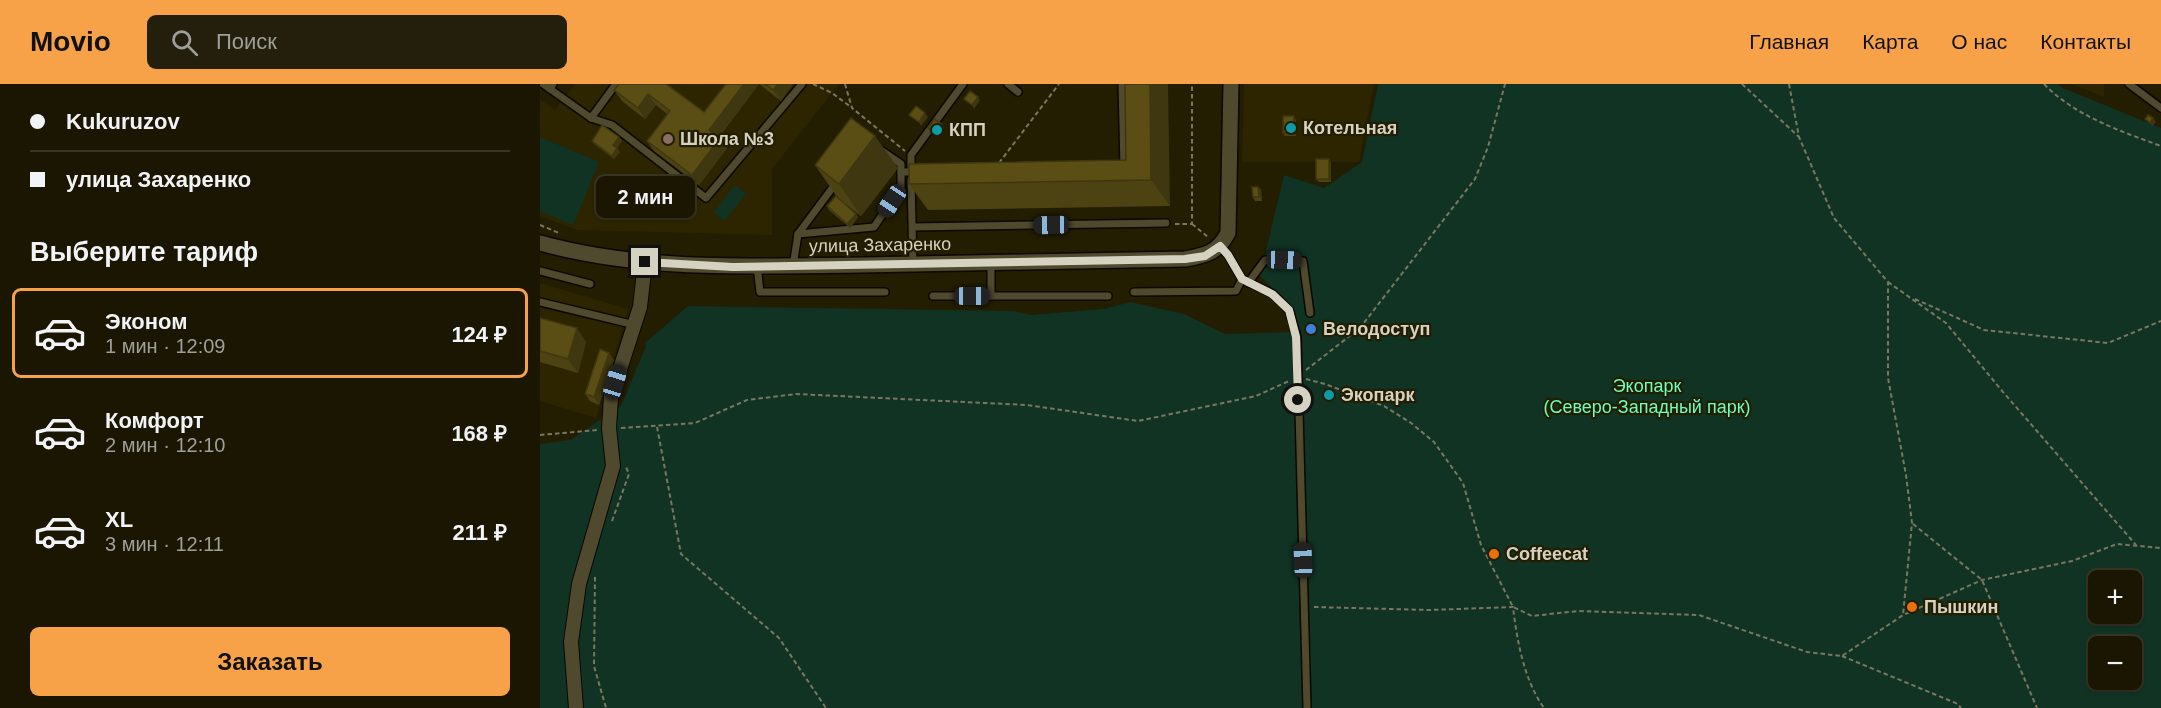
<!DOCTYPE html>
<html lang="ru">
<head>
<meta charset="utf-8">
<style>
	:root { --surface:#1a1602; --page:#231f0c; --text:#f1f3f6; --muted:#9f9f99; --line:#383524; --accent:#f7a248 }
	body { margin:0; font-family:Helvetica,sans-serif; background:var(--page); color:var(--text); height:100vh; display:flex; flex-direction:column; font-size:22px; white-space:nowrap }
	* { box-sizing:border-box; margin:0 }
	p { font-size:20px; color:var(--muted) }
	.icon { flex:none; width:33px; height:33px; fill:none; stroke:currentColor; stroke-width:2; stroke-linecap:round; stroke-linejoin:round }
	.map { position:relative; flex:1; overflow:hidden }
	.details { display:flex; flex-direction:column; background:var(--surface); width:540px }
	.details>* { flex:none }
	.guide { display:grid; align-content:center; height:132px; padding:0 30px; background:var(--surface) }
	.controls { position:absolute; left:1548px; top:486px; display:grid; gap:12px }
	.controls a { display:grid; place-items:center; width:54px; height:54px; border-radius:9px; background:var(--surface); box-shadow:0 2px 4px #0004,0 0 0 2px var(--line); font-size:30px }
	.end { position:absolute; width:27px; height:27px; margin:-14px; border:8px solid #d5d2c1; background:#111; box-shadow:0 0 0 3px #111 }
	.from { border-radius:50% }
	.bubble { position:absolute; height:42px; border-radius:9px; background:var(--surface); box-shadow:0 2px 4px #0004,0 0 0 2px var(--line); font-size:20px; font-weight:600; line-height:42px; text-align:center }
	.car { position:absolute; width:18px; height:36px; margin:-18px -9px; border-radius:8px; box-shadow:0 0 4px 2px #0007; background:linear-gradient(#222 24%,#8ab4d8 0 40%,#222 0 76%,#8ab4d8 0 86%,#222 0) }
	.guide b { display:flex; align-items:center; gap:21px; height:57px; font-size:22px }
	.guide b+b { border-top:2px solid var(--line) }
	.guide i { width:15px; height:15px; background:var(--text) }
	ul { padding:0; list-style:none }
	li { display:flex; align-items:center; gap:18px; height:90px; margin:0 12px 9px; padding:0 18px; border:3px solid transparent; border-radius:9px }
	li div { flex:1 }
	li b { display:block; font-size:22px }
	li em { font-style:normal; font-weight:600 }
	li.selected { border-color:var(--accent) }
	li>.icon { width:54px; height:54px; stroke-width:1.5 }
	h2 { padding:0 30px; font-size:27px; line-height:72px }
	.primary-button { display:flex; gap:12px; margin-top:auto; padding:12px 30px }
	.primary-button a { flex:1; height:69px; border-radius:9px; background:var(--accent); color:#111; font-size:24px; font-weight:600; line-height:69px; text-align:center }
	header { display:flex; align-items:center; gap:36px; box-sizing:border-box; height:84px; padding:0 30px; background:var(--accent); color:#111 }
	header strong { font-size:28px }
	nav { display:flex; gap:33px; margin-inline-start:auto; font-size:21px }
	.search { width:420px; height:54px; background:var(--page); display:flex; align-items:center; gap:15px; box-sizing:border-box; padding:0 21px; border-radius:9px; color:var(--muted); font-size:22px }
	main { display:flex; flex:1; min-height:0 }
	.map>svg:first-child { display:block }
	.built { fill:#2d2500 }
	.green { fill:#103324; fill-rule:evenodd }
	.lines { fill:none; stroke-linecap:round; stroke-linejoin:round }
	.lane-casing { stroke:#0c0700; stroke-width:10 }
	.street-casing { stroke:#0c0700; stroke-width:16 }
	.secondary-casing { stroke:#0c0700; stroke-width:18 }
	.path { stroke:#7b7660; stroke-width:2; stroke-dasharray:4.5 3; stroke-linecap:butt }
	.lane { stroke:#4f492d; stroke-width:7 }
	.street { stroke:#4f492d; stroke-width:14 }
	.secondary { stroke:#4f492d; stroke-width:15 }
	.wall { fill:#4d4312 }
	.shaded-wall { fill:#3f370f }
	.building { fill:#5a4e15; stroke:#3f370f; stroke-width:1.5 }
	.route { stroke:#d5d2c1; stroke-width:8 }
	.culture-dot { fill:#0f9aa8; stroke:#231d02; stroke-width:2 }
	.education-dot { fill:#8d6e63; stroke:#231d02; stroke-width:2 }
	.shop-dot { fill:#3f7fe0; stroke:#231d02; stroke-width:2 }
	.food-dot { fill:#e8710a; stroke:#231d02; stroke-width:2 }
	.labels { text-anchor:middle; stroke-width:4.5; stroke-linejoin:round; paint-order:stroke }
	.poi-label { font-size:18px; font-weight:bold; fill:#d5d2c1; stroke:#231d02; text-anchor:start }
	.street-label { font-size:18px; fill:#d5d2c1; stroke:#231d02 }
	.park-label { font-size:18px; fill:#6bfebe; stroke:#231d02 }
</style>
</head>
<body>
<header>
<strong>Movio</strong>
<div class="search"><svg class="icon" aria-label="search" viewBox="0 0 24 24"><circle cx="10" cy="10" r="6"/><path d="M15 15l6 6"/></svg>Поиск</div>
<nav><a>Главная</a><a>Карта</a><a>О нас</a><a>Контакты</a></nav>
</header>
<main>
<section class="details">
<div class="guide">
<b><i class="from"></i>Kukuruzov</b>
<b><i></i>улица Захаренко</b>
</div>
<h2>Выберите тариф</h2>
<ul>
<li class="selected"><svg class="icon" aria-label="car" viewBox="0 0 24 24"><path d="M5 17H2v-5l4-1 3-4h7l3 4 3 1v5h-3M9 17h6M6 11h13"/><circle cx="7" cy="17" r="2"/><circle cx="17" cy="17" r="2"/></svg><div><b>Эконом</b><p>1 мин · 12:09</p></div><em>124 ₽</em></li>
<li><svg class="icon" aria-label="car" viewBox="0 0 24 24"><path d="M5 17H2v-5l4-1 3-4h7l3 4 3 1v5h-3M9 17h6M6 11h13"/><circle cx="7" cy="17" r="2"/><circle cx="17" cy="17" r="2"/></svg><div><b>Комфорт</b><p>2 мин · 12:10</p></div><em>168 ₽</em></li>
<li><svg class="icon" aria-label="car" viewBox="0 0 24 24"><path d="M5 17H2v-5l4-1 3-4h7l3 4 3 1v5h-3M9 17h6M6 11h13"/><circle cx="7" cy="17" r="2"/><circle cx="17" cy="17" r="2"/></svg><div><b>XL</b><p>3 мин · 12:11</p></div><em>211 ₽</em></li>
</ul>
<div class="primary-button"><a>Заказать</a></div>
</section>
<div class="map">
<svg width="1621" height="624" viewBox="0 0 1621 624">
	<rect width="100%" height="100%" fill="#231d02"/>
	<g class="built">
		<polygon points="35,0 299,0 232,85 232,151 37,146 0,132 0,15 15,26"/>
		<polygon points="704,0 834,0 819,78 702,78"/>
		<polygon points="1531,0 1564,0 1564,13"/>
		<polygon points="0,199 88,225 56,334 0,317"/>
	</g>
	<g class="green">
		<path d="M838,0H1518L1523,4L1621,44V624H0V360L30,356L81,322L106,262L105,259L148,222L474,227L491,231L563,225L591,218L644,230L685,250L760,248L755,226L720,192L744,91L784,104L822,78ZM1558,496H1592V530H1558ZM1558,562H1592V596H1558Z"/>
		<polygon points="0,53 59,78 33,141 0,127"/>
		<polygon points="195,101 206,110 184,137 174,128"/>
	</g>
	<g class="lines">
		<g class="lane-casing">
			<g id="lane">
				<polyline points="3,0 10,5 13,0"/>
				<polyline points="468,0 478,8"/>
				<polyline points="582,0 584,84"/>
				<polyline points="1589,0 1621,24"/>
				<polyline points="10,5 51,34 72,41 166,114 262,0"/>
				<polyline points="51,34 76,0"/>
				<polyline points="342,67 361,80 361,88"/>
				<polyline points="371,96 373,180"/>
				<polyline points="373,143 626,139"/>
				<polyline points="258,150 334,143 361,103 361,88 371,88 371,71 423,0"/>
				<polyline points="680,163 688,171 702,195 733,210 749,226 757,253 767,624"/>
				<polyline points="451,179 451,212"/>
				<polyline points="217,182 220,208 345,208"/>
				<polyline points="253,182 258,150 296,99"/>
				<polyline points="0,187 50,200"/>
				<polyline points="708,199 725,176 763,177 770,229"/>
				<polyline points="594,208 696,207 702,195"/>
				<polyline points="393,212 568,212"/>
				<polyline points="0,218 95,241"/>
			</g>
		</g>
		<g class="street-casing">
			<polyline id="street" points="36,624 31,558 39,500 73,382 69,344 71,313 100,223 105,179"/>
		</g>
		<g class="secondary-casing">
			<path id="secondary" d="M0,159C105,188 214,182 322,181C430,179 537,177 645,175C667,171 677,169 688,149L691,0"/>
		</g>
		<g class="path">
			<polyline points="273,0 292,9 311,23"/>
			<polyline points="305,0 312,24 365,67"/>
			<polyline points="1202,0 1259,53"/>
			<polyline points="1249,0 1259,53 1294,134 1348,198 1348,294 1366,391 1372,439 1363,531"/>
			<path d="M1504,0C1535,32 1580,47 1621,62"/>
			<polyline points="459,79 519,0"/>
			<polyline points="635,140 652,140 652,0"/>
			<polyline points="652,140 668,153"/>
			<polyline points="0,141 19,149"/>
			<polyline points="1348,198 1406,239 1463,308 1596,461"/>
			<polyline points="1375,215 1444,246 1568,259 1621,237"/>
			<polyline points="766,286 820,244 935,95 948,63 965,0"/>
			<polyline points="766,295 785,300 844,322 871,339 894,358 923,399 941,461 973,523 992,532 1038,527 1159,531 1267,568 1302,572 1363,531 1442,496 1532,477 1577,460 1621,464"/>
			<polyline points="117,343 141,470 239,554 286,624"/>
			<polyline points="81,344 155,339 207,316 256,310 487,321 598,337 716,312 749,297"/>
			<polyline points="0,351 57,346"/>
			<polyline points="72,437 89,390 86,383"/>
			<polyline points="1373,440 1442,496 1497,624"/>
			<polyline points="55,493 54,582 66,624"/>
			<path d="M774,523L890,526L973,523C977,557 984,596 1004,624"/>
			<polyline points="1302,572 1418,620 1421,624"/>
		</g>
		<use href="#lane" class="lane"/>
		<use href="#street" class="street"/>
		<use href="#secondary" class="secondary"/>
	</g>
	<g class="wall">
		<polygon points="186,0 253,0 241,17 219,0 179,53 187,64 159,101 114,67 107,57 127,30 116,21 105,35 82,17 74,6 130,2 164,28"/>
		<polygon points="585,0 630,122 388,126 369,100 586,76"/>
		<polygon points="756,36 756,52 745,52 743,49"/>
		<polygon points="79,53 82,57 77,64 80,68 74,75 54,60 52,57"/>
		<polygon points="791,79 791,98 779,98 776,95"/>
		<polygon points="275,81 358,84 321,132 300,116 318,133 310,144 289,126 287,122 297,113"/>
		<polygon points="718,103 721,106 722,117 715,117 713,113"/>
		<polygon points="0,234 46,258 38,289 0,278"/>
		<polygon points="74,276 59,321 50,317 45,310"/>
	</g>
	<g class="shaded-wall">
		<polygon points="204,0 219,0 176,56 169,46"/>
		<polygon points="238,0 253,0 241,17 233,6"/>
		<polygon points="610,0 628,0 630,122 611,96"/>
		<polygon points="108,10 116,21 105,35 98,24"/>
		<polygon points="438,13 440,16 434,25 432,21"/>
		<polygon points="385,29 388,33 381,42 379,38"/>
		<polygon points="754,32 756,36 756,52 753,49"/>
		<polygon points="1613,34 1616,38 1612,42 1610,39"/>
		<polygon points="402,40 404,44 397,53 395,49"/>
		<polygon points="335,52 358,84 321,132 299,100"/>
		<polygon points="79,53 82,57 76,65 73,61"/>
		<polygon points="180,54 187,64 159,101 152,91"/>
		<polygon points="77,64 80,68 74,75 72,72"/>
		<polygon points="789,75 791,79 791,98 789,95"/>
		<polygon points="718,103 721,106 722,117 719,113"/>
		<polygon points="316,130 318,133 310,144 307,140"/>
		<polygon points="37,244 46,258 38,289 28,275"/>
		<polygon points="69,269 74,276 59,321 54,313"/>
	</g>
	<g class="building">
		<polygon points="79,0 126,0 164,28 186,0 204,0 169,46 180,54 152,91 107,57 130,27 108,10 98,24 74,6"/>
		<polygon points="225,0 238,0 233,6"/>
		<polygon points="585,0 610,0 611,96 369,100 369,80 586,76"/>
		<polygon points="430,7 438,13 432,21 424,15"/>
		<polygon points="376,22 385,29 379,38 369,31"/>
		<polygon points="1608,31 1613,34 1610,39 1605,35"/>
		<polygon points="743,32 754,32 753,49 743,49"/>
		<polygon points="311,34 335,52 299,100 275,81"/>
		<polygon points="394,35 402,40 395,49 388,44"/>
		<polygon points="62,41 79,53 73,61 77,64 72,72 52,57"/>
		<rect x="776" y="75" width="13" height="20"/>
		<polygon points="712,103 718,103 719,113 713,113"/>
		<polygon points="296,112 316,130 307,140 287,122"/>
		<polygon points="0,234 37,244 28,275 0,267"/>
		<polygon points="60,265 69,269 54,313 45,310"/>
	</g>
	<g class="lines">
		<polyline class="route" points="105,178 193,183 645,175 665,172 680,162 688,171 702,195 732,210 749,226 756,253 758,316"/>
	</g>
	<g class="culture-dot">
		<circle cx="751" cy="44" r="6"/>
		<circle cx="397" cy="46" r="6"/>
		<circle cx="789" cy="311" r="6"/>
	</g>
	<circle class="education-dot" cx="128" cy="55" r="6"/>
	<circle class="shop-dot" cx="771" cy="245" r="6"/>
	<g class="food-dot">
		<circle cx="954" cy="470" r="6"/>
		<circle cx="1372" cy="523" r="6"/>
	</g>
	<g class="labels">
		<g class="poi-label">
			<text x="763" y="50">Котельная</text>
			<text x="409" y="52">КПП</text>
			<text x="140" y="61">Школа №3</text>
			<text x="783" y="251">Велодоступ</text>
			<text x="801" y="317">Экопарк</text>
			<text x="966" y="476">Coffeecat</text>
			<text x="1384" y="529">Пышкин</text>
		</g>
		<g class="street-label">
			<text transform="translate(340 161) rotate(-1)" y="6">улица Захаренко</text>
		</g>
		<g class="park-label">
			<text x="1107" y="308">Экопарк<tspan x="1107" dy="21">(Северо-Западный парк)</tspan></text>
		</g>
	</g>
</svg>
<div class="controls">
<a>+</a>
<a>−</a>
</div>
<i class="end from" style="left:758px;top:316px"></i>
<i class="end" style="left:105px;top:178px"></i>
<div class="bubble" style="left:56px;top:92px;width:99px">2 мин</div>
<i class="car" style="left:352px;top:117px;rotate:214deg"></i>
<i class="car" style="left:511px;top:141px;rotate:269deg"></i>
<i class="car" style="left:744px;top:176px;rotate:92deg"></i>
<i class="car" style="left:432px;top:212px;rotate:90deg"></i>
<i class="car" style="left:75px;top:298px;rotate:17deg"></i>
<i class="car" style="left:763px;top:476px;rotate:358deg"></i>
</div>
</main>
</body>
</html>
